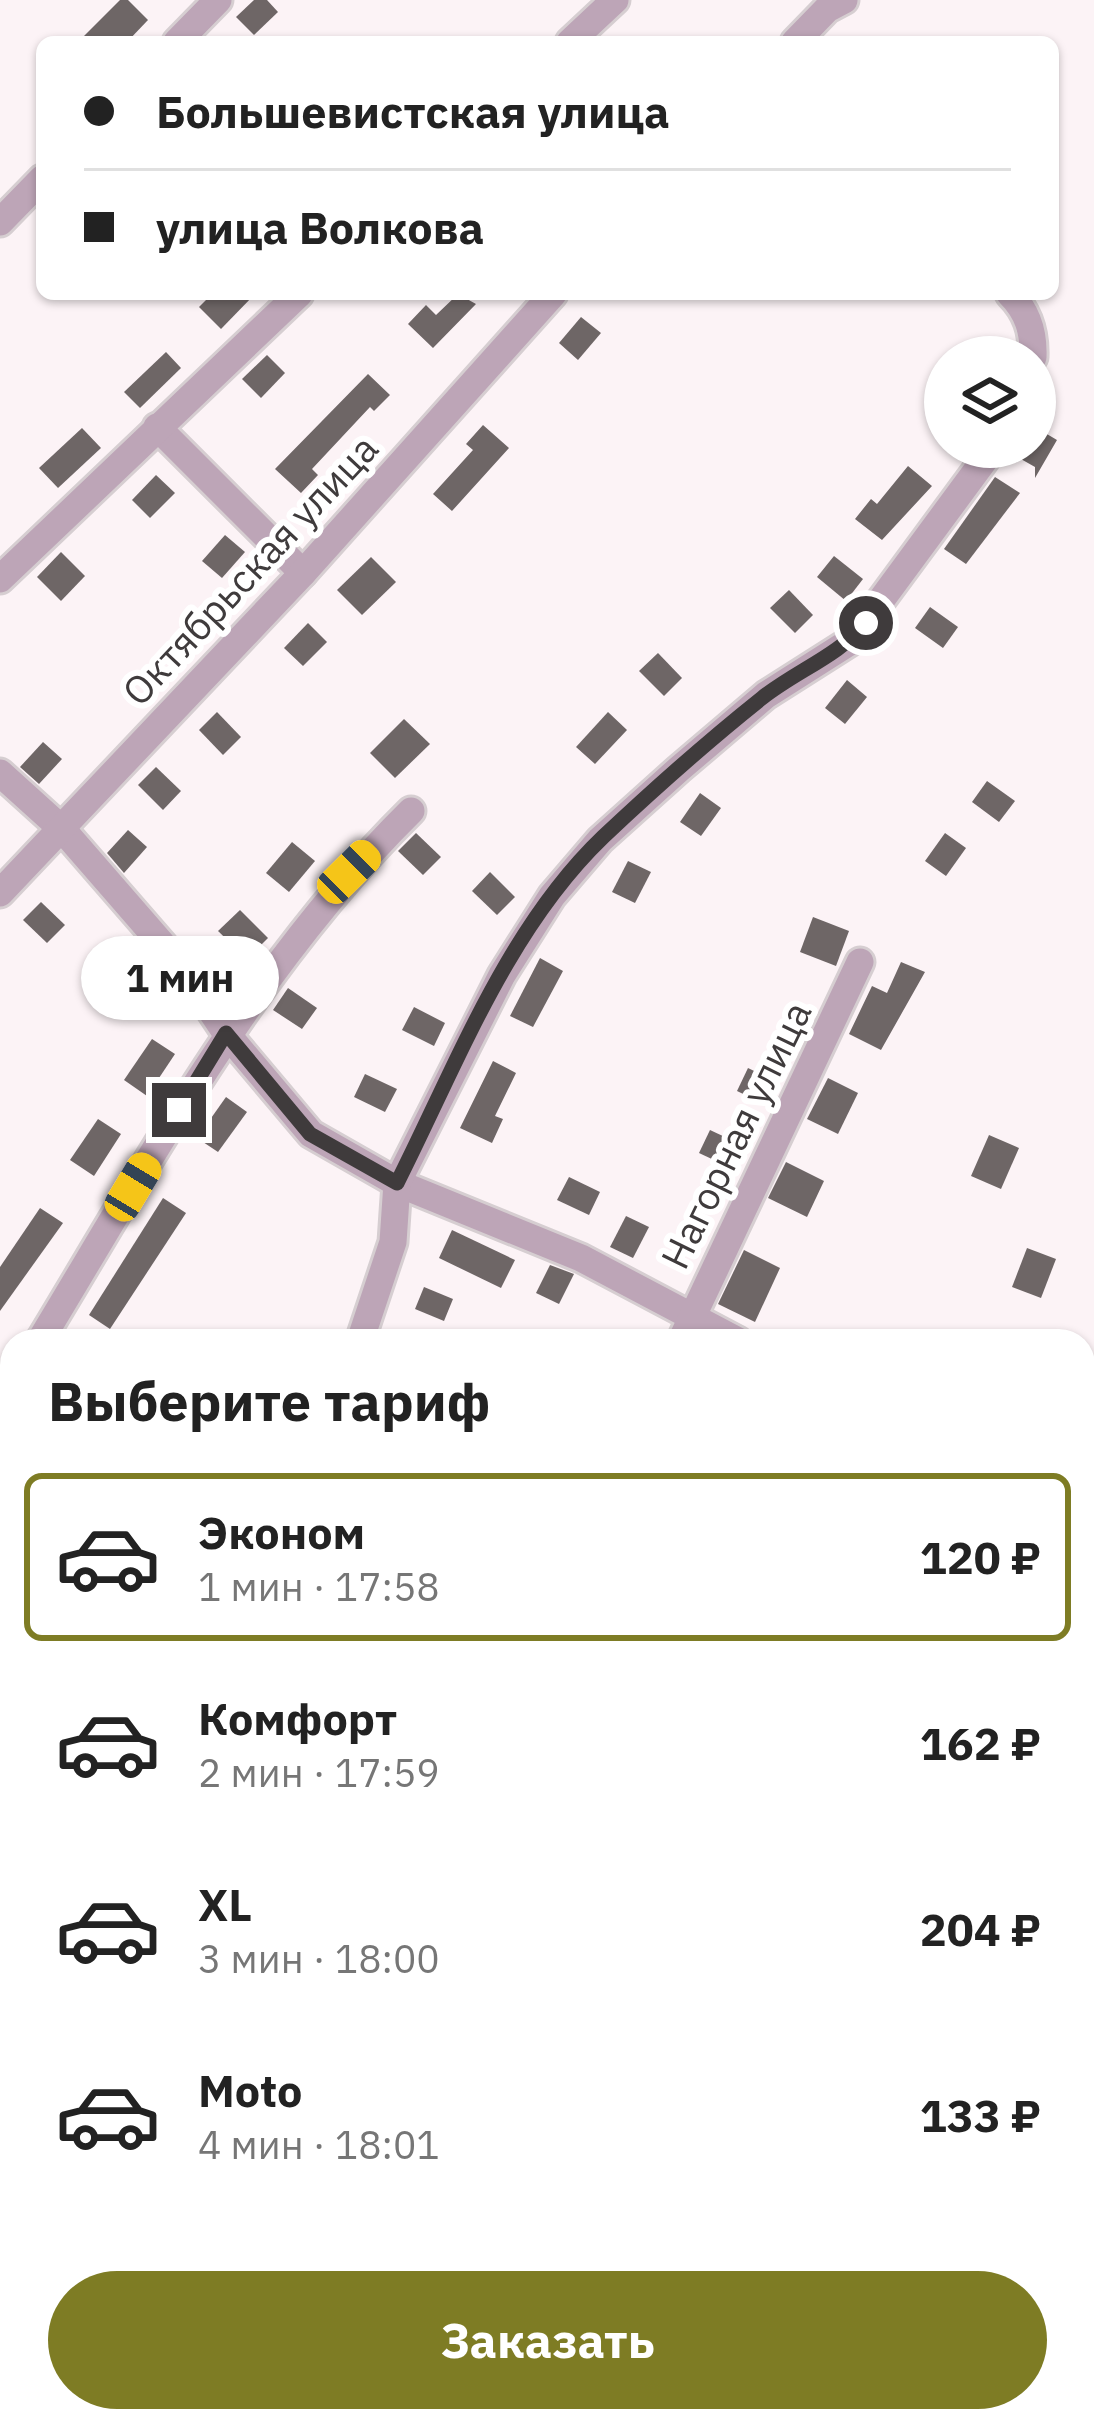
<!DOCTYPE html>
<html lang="ru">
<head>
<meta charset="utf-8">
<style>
	:root { --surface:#fff; --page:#f2f2f2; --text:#222; --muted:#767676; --line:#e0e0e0; --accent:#7e7c24 }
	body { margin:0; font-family:"IBM Plex Sans",sans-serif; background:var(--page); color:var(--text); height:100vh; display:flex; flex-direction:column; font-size:45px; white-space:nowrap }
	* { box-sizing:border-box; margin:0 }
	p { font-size:39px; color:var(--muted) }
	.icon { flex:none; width:66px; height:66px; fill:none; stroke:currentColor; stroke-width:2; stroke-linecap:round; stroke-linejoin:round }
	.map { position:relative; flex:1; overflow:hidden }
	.details { position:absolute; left:0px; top:1329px; width:1095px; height:1104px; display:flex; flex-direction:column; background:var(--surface); border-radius:36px 36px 0 0; box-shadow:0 3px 9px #0004 }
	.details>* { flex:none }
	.top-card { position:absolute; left:36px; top:36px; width:1023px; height:264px; border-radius:18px; box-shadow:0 3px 9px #0004; display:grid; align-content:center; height:264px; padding:0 48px; background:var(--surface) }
	.controls { position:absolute; left:924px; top:336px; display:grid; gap:24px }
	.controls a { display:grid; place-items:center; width:132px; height:132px; border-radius:50%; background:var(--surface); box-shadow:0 3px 9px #0004; font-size:60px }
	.end { position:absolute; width:54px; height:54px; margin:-27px; border:15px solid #3f3b3c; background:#fff; box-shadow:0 0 0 6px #fff }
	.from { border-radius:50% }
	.bubble { position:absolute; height:84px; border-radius:42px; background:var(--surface); box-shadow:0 3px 9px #0004; font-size:39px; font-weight:700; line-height:84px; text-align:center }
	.car { position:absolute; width:36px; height:72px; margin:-36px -18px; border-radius:15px; box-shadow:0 0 9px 3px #0007; background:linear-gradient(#f5c518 24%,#345 0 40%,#f5c518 0 76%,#345 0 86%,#f5c518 0) }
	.top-card b { display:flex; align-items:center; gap:42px; height:114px; font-size:45px }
	.top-card b+b { border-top:3px solid var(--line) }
	.top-card i { width:30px; height:30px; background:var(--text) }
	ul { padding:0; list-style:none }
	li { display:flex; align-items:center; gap:36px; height:168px; margin:0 24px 18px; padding:0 24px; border:6px solid transparent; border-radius:18px }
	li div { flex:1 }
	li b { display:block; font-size:45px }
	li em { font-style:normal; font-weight:700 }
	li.active { border-color:var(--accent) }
	li>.icon { width:108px; height:108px; stroke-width:1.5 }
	h2 { padding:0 48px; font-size:54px; line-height:144px }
	.cta { display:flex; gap:24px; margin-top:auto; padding:24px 48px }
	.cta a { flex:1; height:138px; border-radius:72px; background:var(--accent); color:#fff; font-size:48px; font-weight:700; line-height:138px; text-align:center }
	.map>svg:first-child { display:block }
	.forest { fill:#ecaa91 }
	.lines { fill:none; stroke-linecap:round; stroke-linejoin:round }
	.river { stroke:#b594cb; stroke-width:36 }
	.building { fill:#6e6666 }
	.minor-casing { stroke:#d6ced1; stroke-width:33 }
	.minor { stroke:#bda5b7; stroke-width:27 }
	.route { stroke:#3f3b3c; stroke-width:15 }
	.labels { text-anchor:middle; stroke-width:12; stroke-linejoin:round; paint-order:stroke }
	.street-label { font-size:39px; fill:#3f3b3c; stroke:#fff }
</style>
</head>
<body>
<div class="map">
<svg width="1094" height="2433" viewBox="0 0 1094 2433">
	<rect width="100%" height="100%" fill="#fcf3f6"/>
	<polygon class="forest" points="1083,2231 1094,2232 1094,2415 1083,2415"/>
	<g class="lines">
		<g class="river">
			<polyline points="1083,2148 1094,2111"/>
			<polyline points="915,2433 921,2421"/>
		</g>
	</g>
	<g class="building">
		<polygon points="120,0 128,0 148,20 127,42 78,42"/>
		<polygon points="254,0 267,0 278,12 254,35 236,17"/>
		<polygon points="212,294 255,294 221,329 199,307"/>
		<polygon points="458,294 476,304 433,348 408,324 426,305 436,315"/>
		<polygon points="581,317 601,333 578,360 559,343"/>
		<polygon points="166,352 181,368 140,408 124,392"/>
		<polygon points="267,355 285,373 261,398 242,379"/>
		<polygon points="368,374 390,395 374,411 370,407 312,469 318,475 301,493 275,469"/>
		<polygon points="483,425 509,448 452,511 433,494 473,450 466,444"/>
		<polygon points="1035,427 1057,440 1035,478 1035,467 1010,453 1012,447 1035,447"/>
		<polygon points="82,428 101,448 58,488 39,468"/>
		<polygon points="908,466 932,486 882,540 855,519 871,499 877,504"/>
		<polygon points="156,475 175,493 150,518 132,500"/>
		<polygon points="995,477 1020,493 966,564 944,549"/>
		<polygon points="225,535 245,552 222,578 202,561"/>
		<polygon points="61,552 85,576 61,601 37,577"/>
		<polygon points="834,556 863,579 846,601 817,577"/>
		<polygon points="371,557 396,582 362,615 337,590"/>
		<polygon points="789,590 813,615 795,633 770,608"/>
		<polygon points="930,607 958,627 943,648 915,628"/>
		<polygon points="308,623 327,642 303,666 284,648"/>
		<polygon points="658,653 682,678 664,696 639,671"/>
		<polygon points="847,680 867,697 845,724 825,708"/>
		<polygon points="217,712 241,737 223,755 199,730"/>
		<polygon points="608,712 627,730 595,764 576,747"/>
		<polygon points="404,719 430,744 395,778 370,753"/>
		<polygon points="43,742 62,759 39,784 20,767"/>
		<polygon points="156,767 181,791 163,810 138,785"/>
		<polygon points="987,781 1015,801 999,822 972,802"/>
		<polygon points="700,793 721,808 701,836 680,822"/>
		<polygon points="128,830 147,847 124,873 107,853"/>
		<polygon points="416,833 441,857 423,875 398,851"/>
		<polygon points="945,833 966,848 946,876 925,861"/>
		<polygon points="292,842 315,861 289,892 266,873"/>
		<polygon points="628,861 651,872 635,903 612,892"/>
		<polygon points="490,872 515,897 497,915 472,891"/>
		<polygon points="41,902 65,925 47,943 23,920"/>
		<polygon points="240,910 268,938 247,959 218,931"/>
		<polygon points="813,917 849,931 836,966 800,952"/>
		<polygon points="540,958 563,971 533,1027 510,1016"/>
		<polygon points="901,962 925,972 881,1050 849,1034 872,986 887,993"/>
		<polygon points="288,988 317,1008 302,1029 273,1010"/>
		<polygon points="414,1007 445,1023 434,1046 402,1030"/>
		<polygon points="152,1039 175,1054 147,1096 124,1080"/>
		<polygon points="493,1061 516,1073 495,1116 503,1119 492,1143 460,1128"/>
		<polygon points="748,1068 779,1083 768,1106 737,1091"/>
		<polygon points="365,1074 397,1089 385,1112 354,1097"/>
		<polygon points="828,1078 858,1093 838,1134 807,1119"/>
		<polygon points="226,1097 247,1112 218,1152 197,1138"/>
		<polygon points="98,1119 121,1134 94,1176 70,1160"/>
		<polygon points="710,1130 742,1145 731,1168 699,1153"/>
		<polygon points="989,1135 1019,1148 1001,1189 971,1176"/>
		<polygon points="786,1162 824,1181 807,1217 768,1198"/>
		<polygon points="569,1177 600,1192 589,1215 557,1200"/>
		<polygon points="163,1198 186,1213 110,1329 89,1315"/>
		<polygon points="40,1208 63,1223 0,1311 0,1267"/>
		<polygon points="626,1216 649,1227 633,1258 610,1247"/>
		<polygon points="452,1230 515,1260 501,1288 439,1258"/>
		<polygon points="1027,1248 1056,1259 1041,1298 1012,1287"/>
		<polygon points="744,1250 780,1268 755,1322 718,1304"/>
		<polygon points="550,1265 574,1274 559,1304 536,1293"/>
		<polygon points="424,1287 453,1299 444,1321 415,1309"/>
	</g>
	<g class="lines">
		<g class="minor-casing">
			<g id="minor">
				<polyline points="177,42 218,0"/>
				<polyline points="570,42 615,0"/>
				<polyline points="795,42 827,9 844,0"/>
				<polyline points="0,222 42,179"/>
				<path d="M1010,294C1028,312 1034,332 1033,357"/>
				<polyline points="157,427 303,573"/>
				<polyline points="0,579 299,294"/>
				<polyline points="0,773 63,830 182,967 226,1033 311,1134 397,1183 581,1258 738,1341"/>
				<polyline points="0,893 303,573 553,294"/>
				<path d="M40,1341C152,1156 256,964 411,811"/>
				<polyline points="360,1341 393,1242 397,1183 502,975 552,896 600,840 679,769 766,695 851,641 994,447"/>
				<polyline points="681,1341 860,962"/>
				<polyline points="0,1405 12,1386"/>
				<polyline points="0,2123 12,2105"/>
			</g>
		</g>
		<use href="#minor" class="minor"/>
	</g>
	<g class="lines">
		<path class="route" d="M179,1110L226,1033L310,1134L397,1183C456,1066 507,929 603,837C654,789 708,741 762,698C796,671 838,656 866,623"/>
	</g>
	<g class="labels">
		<g class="street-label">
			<text transform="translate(250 570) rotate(-47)" y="14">Октябрьская улица</text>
			<text transform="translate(736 1135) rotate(-64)" y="14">Нагорная улица</text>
		</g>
	</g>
</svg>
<div class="controls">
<a><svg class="icon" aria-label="layers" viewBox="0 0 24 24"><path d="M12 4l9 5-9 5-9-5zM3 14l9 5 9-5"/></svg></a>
</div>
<i class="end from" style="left:866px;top:623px"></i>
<i class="end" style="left:179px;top:1110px"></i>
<div class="bubble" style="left:81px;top:936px;width:198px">1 мин</div>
<i class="car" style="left:349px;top:872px;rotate:45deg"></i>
<i class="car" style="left:133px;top:1187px;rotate:31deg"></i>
<div class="top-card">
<b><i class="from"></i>Большевистская улица</b>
<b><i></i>улица Волкова</b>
</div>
<section class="details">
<h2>Выберите тариф</h2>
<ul>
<li class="active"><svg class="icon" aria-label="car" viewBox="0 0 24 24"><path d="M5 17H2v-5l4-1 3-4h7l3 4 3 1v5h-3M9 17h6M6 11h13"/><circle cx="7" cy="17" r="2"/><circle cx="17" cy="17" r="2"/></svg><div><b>Эконом</b><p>1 мин · 17:58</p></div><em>120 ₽</em></li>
<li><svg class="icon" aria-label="car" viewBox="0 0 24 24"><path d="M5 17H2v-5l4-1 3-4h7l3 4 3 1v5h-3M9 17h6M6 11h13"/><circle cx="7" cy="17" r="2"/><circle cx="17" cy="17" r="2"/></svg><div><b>Комфорт</b><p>2 мин · 17:59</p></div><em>162 ₽</em></li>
<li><svg class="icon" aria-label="car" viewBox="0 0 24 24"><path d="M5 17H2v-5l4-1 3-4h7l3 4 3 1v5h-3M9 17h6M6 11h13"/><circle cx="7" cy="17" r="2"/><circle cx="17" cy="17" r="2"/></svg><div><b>XL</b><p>3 мин · 18:00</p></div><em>204 ₽</em></li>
<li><svg class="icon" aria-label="car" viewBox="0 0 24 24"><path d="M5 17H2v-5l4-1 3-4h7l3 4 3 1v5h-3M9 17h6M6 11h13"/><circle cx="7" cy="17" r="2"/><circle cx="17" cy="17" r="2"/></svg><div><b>Moto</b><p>4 мин · 18:01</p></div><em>133 ₽</em></li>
</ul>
<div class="cta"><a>Заказать</a></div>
</section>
</div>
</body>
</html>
